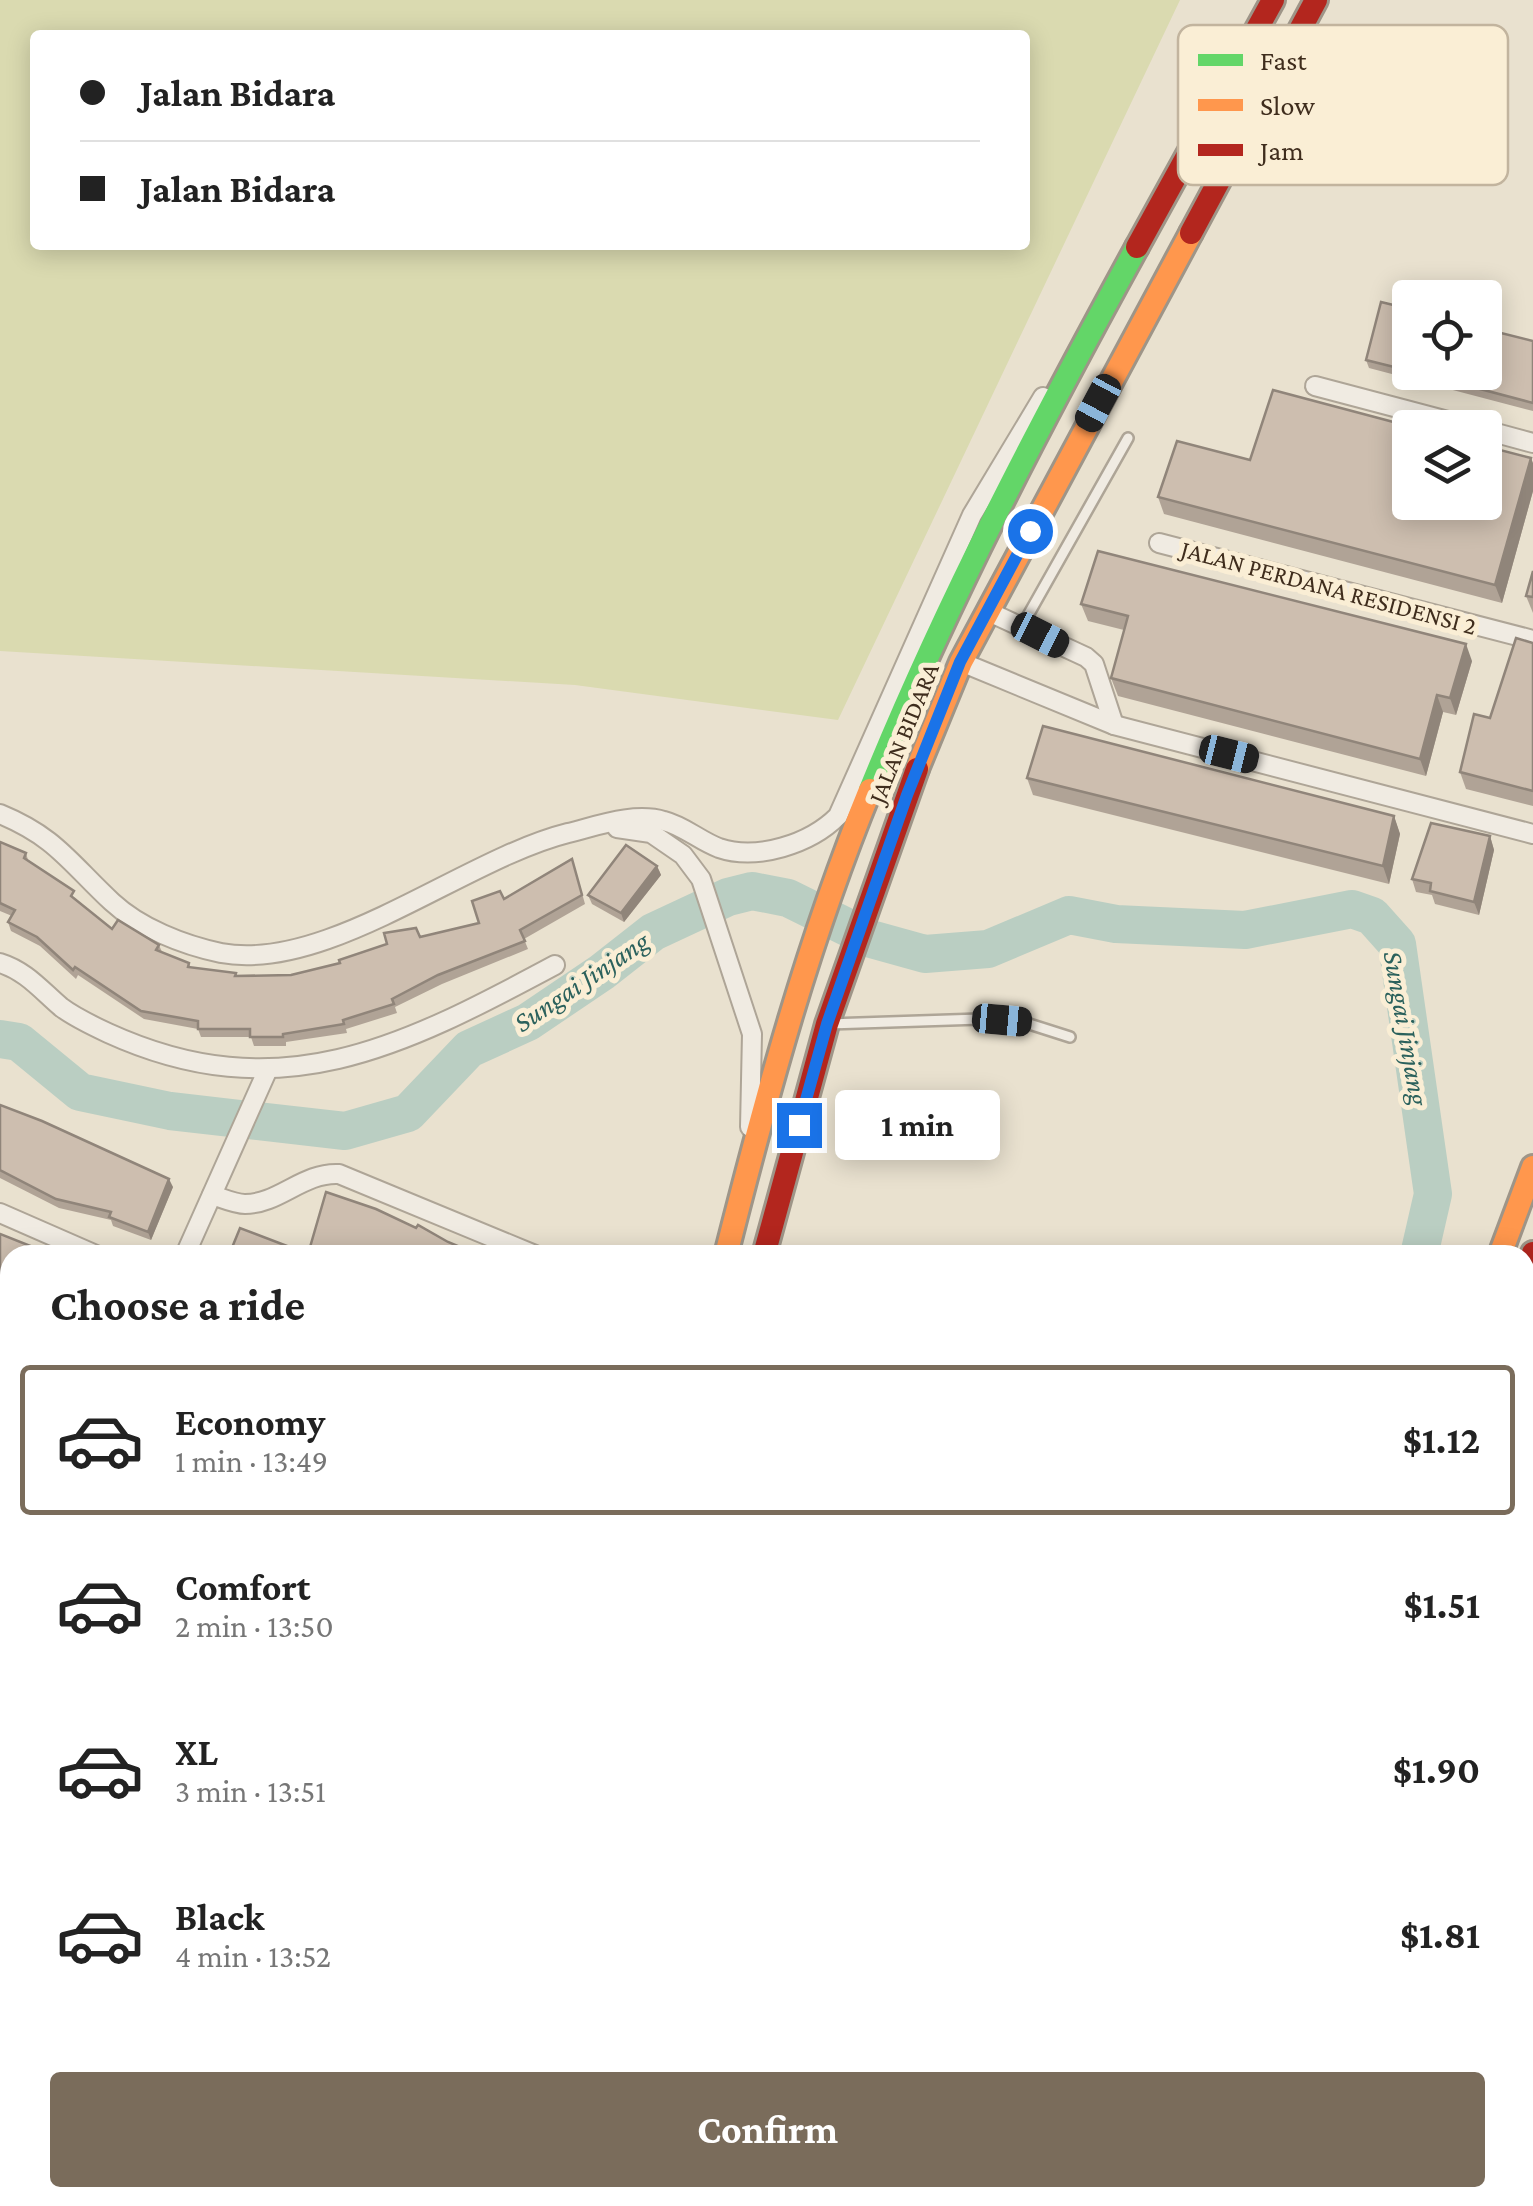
<!DOCTYPE html>
<html lang="en">
<head>
<meta charset="utf-8">
<style>
	:root { --surface:#fff; --page:#f2f2f2; --text:#222; --muted:#767676; --line:#e0e0e0; --accent:#7a6c5b }
	body { margin:0; font-family:"Crimson Pro",serif; background:var(--page); color:var(--text); height:100vh; display:flex; flex-direction:column; font-size:38px; white-space:nowrap }
	* { box-sizing:border-box; margin:0 }
	p { font-size:32px; color:var(--muted) }
	.icon { flex:none; width:55px; height:55px; fill:none; stroke:currentColor; stroke-width:2; stroke-linecap:round; stroke-linejoin:round }
	.map { position:relative; flex:1; overflow:hidden }
	.details { position:absolute; left:0px; top:1245px; width:1535px; height:962px; display:flex; flex-direction:column; background:var(--surface); border-radius:30px 30px 0 0; box-shadow:0 5px 25px #0003 }
	.details>* { flex:none }
	.guide { position:absolute; left:30px; top:30px; width:1000px; height:220px; border-radius:10px; box-shadow:0 5px 25px #0003; display:grid; align-content:center; height:220px; padding:0 50px; background:var(--surface) }
	.buttons { position:absolute; left:1392px; top:280px; display:grid; gap:20px }
	.buttons a { display:grid; place-items:center; width:110px; height:110px; border-radius:10px; background:var(--surface); box-shadow:0 5px 25px #0003; font-size:50px }
	.end { position:absolute; width:45px; height:45px; margin:-22px; border:12px solid #1a73e8; background:#fff; box-shadow:0 0 0 5px #fff }
	.from { border-radius:50% }
	.bubble { position:absolute; height:70px; border-radius:10px; background:var(--surface); box-shadow:0 5px 25px #0003; font-size:32px; font-weight:700; line-height:70px; text-align:center }
	.car { position:absolute; width:30px; height:60px; margin:-30px -15px; border-radius:12px; box-shadow:0 0 8px 2px #0007; background:linear-gradient(#222 24%,#8ab4d8 0 40%,#222 0 76%,#8ab4d8 0 86%,#222 0) }
	.guide b { display:flex; align-items:center; gap:35px; height:95px; font-size:38px }
	.guide b+b { border-top:2px solid var(--line) }
	.guide i { width:25px; height:25px; background:var(--text) }
	ul { padding:0; list-style:none }
	li { display:flex; align-items:center; gap:30px; height:150px; margin:0 20px 15px; padding:0 30px; border:5px solid transparent; border-radius:10px }
	li div { flex:1 }
	li b { display:block; font-size:38px }
	li em { font-style:normal; font-weight:700 }
	li.current { border-color:var(--accent) }
	li>.icon { width:90px; height:90px; stroke-width:1.5 }
	h2 { padding:0 50px; font-size:45px; line-height:120px }
	.cta { display:flex; gap:20px; margin-top:auto; padding:20px 50px }
	.cta a { flex:1; height:115px; border-radius:10px; background:var(--accent); color:#fff; font-size:40px; font-weight:700; line-height:115px; text-align:center }
	.map>svg:first-child { display:block }
	.green { fill:#dadab0; fill-rule:evenodd }
	.lines { fill:none; stroke-linecap:round; stroke-linejoin:round }
	.river { stroke:#bacec2; stroke-width:38 }
	.lane-casing { stroke:#aea597; stroke-width:14 }
	.street-casing { stroke:#aea597; stroke-width:22 }
	.fast-casing { stroke:#9e9588; stroke-width:28 }
	.slow-casing { stroke:#9e9588; stroke-width:28 }
	.jam-casing { stroke:#9e9588; stroke-width:28 }
	.lane { stroke:#f0ebe2; stroke-width:9 }
	.street { stroke:#f0ebe2; stroke-width:18 }
	.fast { stroke:#63d668; stroke-width:22 }
	.slow { stroke:#ff974d; stroke-width:22 }
	.jam { stroke:#b3261e; stroke-width:22 }
	.wall { fill:#b0a396 }
	.shaded-wall { fill:#90857a }
	.building { fill:#cdbeaf; stroke:#90857a; stroke-width:2.5 }
	.route { stroke:#1a73e8; stroke-width:12 }
	.labels { text-anchor:middle; stroke-width:10; stroke-linejoin:round; paint-order:stroke }
	.street-label { font-size:25px; fill:#3f2d1d; stroke:#faeed5 }
	.water-label { font-size:28px; font-style:italic; fill:#2b615c; stroke:#faeed5 }
	.key { fill:#faeed5; stroke:#c2b49e; stroke-width:2.5 }
	.key-label { font-size:28px; fill:#3f2d1d }
</style>
</head>
<body>
<div class="map">
<svg width="1533" height="2206" viewBox="0 0 1533 2206">
	<rect width="100%" height="100%" fill="#e9e1cf"/>
	<path class="green" d="M0,0H1180L838,720L575,685L0,651ZM35,35H1025V245H35Z"/>
	<g class="lines">
		<g class="river">
			<polyline points="0,1039 19,1042 80,1092 170,1111 345,1131 408,1113 469,1049 528,1022 602,972 653,932 728,897 752,891 788,898 871,939 925,954 988,949 1069,915 1116,924 1245,930 1352,909 1372,916 1397,944 1433,1194 1419,1255"/>
			<polyline points="979,2206 986,2198"/>
		</g>
		<g class="lane-casing">
			<g id="lane">
				<polyline points="1022,626 1128,438"/>
				<polyline points="829,1024 980,1019 1023,1022 1070,1037"/>
				<polyline points="280,2198 297,2206"/>
				<polyline points="100,2206 104,2198"/>
				<polyline points="150,2206 154,2198"/>
				<polyline points="348,2206 352,2198"/>
				<polyline points="567,2206 570,2198"/>
			</g>
		</g>
		<g class="street-casing">
			<g id="street">
				<polyline points="1315,386 1474,428"/>
				<polyline points="1485,430 1533,443"/>
				<polyline points="1159,543 1533,640"/>
				<polyline points="989,612 1086,657 1094,664 1114,725"/>
				<polyline points="961,662 1114,725 1533,834"/>
				<path d="M0,814C56,837 70,863 112,902C140,928 183,945 221,953C327,973 464,859 568,833C597,826 634,812 664,821C684,826 700,841 719,848C757,861 810,844 838,816L972,515L1043,397"/>
				<polyline points="617,828 651,833 683,855 701,879 752,1034 750,1127"/>
				<path d="M0,963C26,971 41,990 61,1007C74,1017 93,1026 108,1033C279,1111 402,1047 555,965"/>
				<path d="M212,1195C222,1198 235,1204 245,1204C279,1204 303,1172 339,1174L535,1255"/>
				<polyline points="0,1213 96,1255"/>
				<polyline points="185,1255 268,1069"/>
				<polyline points="0,1416 10,1421"/>
				<polyline points="0,1663 10,1640"/>
				<polyline points="0,1845 10,1849"/>
				<polyline points="0,1961 10,1966"/>
				<polyline points="0,1990 10,1995"/>
				<polyline points="431,2198 452,2206"/>
				<polyline points="57,2206 61,2198"/>
			</g>
		</g>
		<g class="fast-casing">
			<g id="fast">
				<path d="M870,790C946,603 1040,424 1137,247"/>
				<polyline points="496,2206 500,2198"/>
				<polyline points="1254,2206 1255,2198"/>
				<polyline points="1289,2206 1290,2198"/>
			</g>
		</g>
		<g class="slow-casing">
			<g id="slow">
				<polyline points="917,769 961,662 1191,233"/>
				<path d="M726,1255C766,1097 808,941 870,790"/>
				<polyline points="1500,1255 1533,1167"/>
				<polyline points="421,2206 424,2198"/>
			</g>
		</g>
		<g class="jam-casing">
			<g id="jam">
				<polyline points="1191,233 1316,0"/>
				<polyline points="1137,247 1273,0"/>
				<polyline points="764,1255 827,1024 917,769"/>
				<polyline points="1525,1275 1533,1253"/>
			</g>
		</g>
		<use href="#lane" class="lane"/>
		<use href="#street" class="street"/>
		<use href="#fast" class="fast"/>
		<use href="#slow" class="slow"/>
		<use href="#jam" class="jam"/>
	</g>
	<g class="wall">
		<polygon points="1410,309 1410,372 1485,372 1533,341 1533,411 1369,368 1366,360"/>
		<polygon points="1250,460 1533,463 1533,491 1502,603 1164,514 1158,497"/>
		<polygon points="1533,571 1533,613 1526,596"/>
		<polygon points="1081,604 1472,661 1456,715 1443,712 1426,776 1118,696 1111,678 1124,630 1088,621"/>
		<polygon points="1533,643 1533,806 1466,789 1460,772"/>
		<polygon points="1027,778 1394,816 1400,834 1389,884 1033,795"/>
		<polygon points="1490,836 1494,850 1479,915 1435,904 1432,895 1416,892 1412,879"/>
		<polygon points="0,842 26,853 28,860 112,929 159,945 162,952 189,963 190,967 237,976 291,975 340,963 420,937 479,923 504,899 575,868 585,904 524,939 528,949 442,984 395,1007 397,1013 346,1029 347,1033 286,1042 286,1046 254,1046 251,1037 201,1037 198,1029 144,1019 78,975 76,979 40,946 11,931 8,922 12,916 0,911"/>
		<polygon points="657,866 661,875 624,922 592,904 588,895"/>
		<polygon points="0,1105 173,1187 151,1240 113,1226 111,1220 59,1208 0,1178"/>
		<polygon points="0,1234 10,1255 10,1389 0,1385"/>
		<polygon points="10,1746 10,1817 0,1813 0,1763"/>
		<polygon points="0,1866 10,1869 10,1941 0,1937"/>
		<polygon points="0,2014 10,2019 10,2198 48,2198 45,2206 21,2206 19,2201 0,2195"/>
	</g>
	<g class="shaded-wall">
		<polygon points="1531,458 1533,463 1533,491 1502,603 1495,585"/>
		<polygon points="1466,644 1472,661 1456,715 1450,698"/>
		<polygon points="1437,695 1443,712 1426,776 1420,759"/>
		<polygon points="1394,816 1400,834 1389,884 1383,866"/>
		<polygon points="1490,836 1494,850 1479,915 1474,902"/>
		<polygon points="657,866 661,875 624,922 621,913"/>
		<polygon points="169,1179 173,1187 151,1240 148,1232"/>
		<polygon points="10,1496 10,1514 7,1525 4,1516"/>
		<polygon points="10,1536 10,1554 0,1583 0,1565"/>
		<polygon points="38,2198 48,2198 45,2206 39,2206"/>
	</g>
	<g class="building">
		<polygon points="1381,302 1410,309 1410,371 1366,360"/>
		<polygon points="1485,329 1533,341 1533,403 1416,372 1485,372"/>
		<polygon points="1273,390 1416,428 1410,428 1410,502 1485,502 1485,446 1531,458 1495,585 1158,497 1177,441 1250,460"/>
		<polygon points="1098,551 1466,644 1450,698 1437,695 1420,759 1111,678 1128,616 1081,604"/>
		<polygon points="1533,571 1533,597 1526,596"/>
		<polygon points="1516,638 1533,643 1533,791 1460,772 1474,714 1490,718"/>
		<polygon points="1043,726 1394,816 1383,866 1027,778"/>
		<polygon points="1431,823 1490,836 1474,902 1430,891 1431,883 1412,879"/>
		<polygon points="0,842 26,853 24,858 74,891 71,896 112,929 118,920 159,945 156,950 189,963 188,967 236,973 235,976 291,975 340,963 339,960 387,944 384,933 416,928 420,937 479,923 472,901 500,891 504,899 572,859 582,895 520,930 525,941 438,975 392,999 394,1004 343,1020 344,1024 283,1034 283,1037 250,1037 250,1029 198,1029 198,1021 141,1011 75,967 73,970 37,937 8,922 15,910 0,903"/>
		<polygon points="626,845 657,866 621,913 588,895"/>
		<polygon points="0,1105 42,1121 169,1179 148,1232 109,1217 111,1212 56,1199 0,1170"/>
		<polygon points="326,1192 376,1209 416,1228 418,1225 448,1242 479,1255 229,1255 240,1228 308,1254"/>
		<polygon points="0,1234 53,1255 10,1255 10,1382 0,1377"/>
		<polygon points="0,1441 10,1444 10,1496 4,1516 10,1518 10,1536 0,1565"/>
		<polygon points="6,1745 10,1746 10,1809 0,1805 0,1763"/>
		<polygon points="0,1866 10,1869 10,1934 0,1930"/>
		<polygon points="0,2014 10,2019 10,2183 0,2180"/>
		<polygon points="25,2198 38,2198 37,2203"/>
		<polygon points="156,2198 274,2198 288,2203 287,2206 152,2206"/>
	</g>
	<g class="lines">
		<polyline class="route" points="799,1125 827,1024 907,795 960,662 1030,531"/>
	</g>
	<g class="labels">
		<g class="street-label">
			<text transform="translate(1329 587) rotate(15)" y="9">JALAN PERDANA RESIDENSI 2</text>
			<text transform="translate(903 733) rotate(-68)" y="9">JALAN BIDARA</text>
		</g>
		<g class="water-label">
			<text transform="translate(581 981) rotate(-34)" y="10">Sungai Jinjang</text>
			<text transform="translate(1407 1028) rotate(80)" y="10">Sungai Jinjang</text>
		</g>
	</g>
	<rect x="1178" y="25" width="330" height="160" rx="15" class="key"/>
	<rect x="1198" y="54" width="45" height="12" fill="#63d668"/>
	<rect x="1198" y="99" width="45" height="12" fill="#ff974d"/>
	<rect x="1198" y="144" width="45" height="12" fill="#b3261e"/>
	<g class="key-label">
		<text x="1260" y="70">Fast</text>
		<text x="1260" y="115">Slow</text>
		<text x="1260" y="160">Jam</text>
	</g>
</svg>
<div class="buttons">
<a><svg class="icon" aria-label="locate" viewBox="0 0 24 24"><circle cx="12" cy="12" r="6"/><path d="M12 2v4M12 18v4M2 12h4M18 12h4"/></svg></a>
<a><svg class="icon" aria-label="layers" viewBox="0 0 24 24"><path d="M12 4l9 5-9 5-9-5zM3 14l9 5 9-5"/></svg></a>
</div>
<i class="end from" style="left:1030px;top:531px"></i>
<i class="end" style="left:799px;top:1125px"></i>
<div class="bubble" style="left:835px;top:1090px;width:165px">1 min</div>
<i class="car" style="left:1098px;top:403px;rotate:208deg"></i>
<i class="car" style="left:1040px;top:635px;rotate:117deg"></i>
<i class="car" style="left:1229px;top:754px;rotate:104deg"></i>
<i class="car" style="left:1002px;top:1020px;rotate:95deg"></i>
<div class="guide">
<b><i class="from"></i>Jalan Bidara</b>
<b><i></i>Jalan Bidara</b>
</div>
<section class="details">
<h2>Choose a ride</h2>
<ul>
<li class="current"><svg class="icon" aria-label="car" viewBox="0 0 24 24"><path d="M5 17H2v-5l4-1 3-4h7l3 4 3 1v5h-3M9 17h6M6 11h13"/><circle cx="7" cy="17" r="2"/><circle cx="17" cy="17" r="2"/></svg><div><b>Economy</b><p>1 min · 13:49</p></div><em>$1.12</em></li>
<li><svg class="icon" aria-label="car" viewBox="0 0 24 24"><path d="M5 17H2v-5l4-1 3-4h7l3 4 3 1v5h-3M9 17h6M6 11h13"/><circle cx="7" cy="17" r="2"/><circle cx="17" cy="17" r="2"/></svg><div><b>Comfort</b><p>2 min · 13:50</p></div><em>$1.51</em></li>
<li><svg class="icon" aria-label="car" viewBox="0 0 24 24"><path d="M5 17H2v-5l4-1 3-4h7l3 4 3 1v5h-3M9 17h6M6 11h13"/><circle cx="7" cy="17" r="2"/><circle cx="17" cy="17" r="2"/></svg><div><b>XL</b><p>3 min · 13:51</p></div><em>$1.90</em></li>
<li><svg class="icon" aria-label="car" viewBox="0 0 24 24"><path d="M5 17H2v-5l4-1 3-4h7l3 4 3 1v5h-3M9 17h6M6 11h13"/><circle cx="7" cy="17" r="2"/><circle cx="17" cy="17" r="2"/></svg><div><b>Black</b><p>4 min · 13:52</p></div><em>$1.81</em></li>
</ul>
<div class="cta"><a>Confirm</a></div>
</section>
</div>
</body>
</html>
